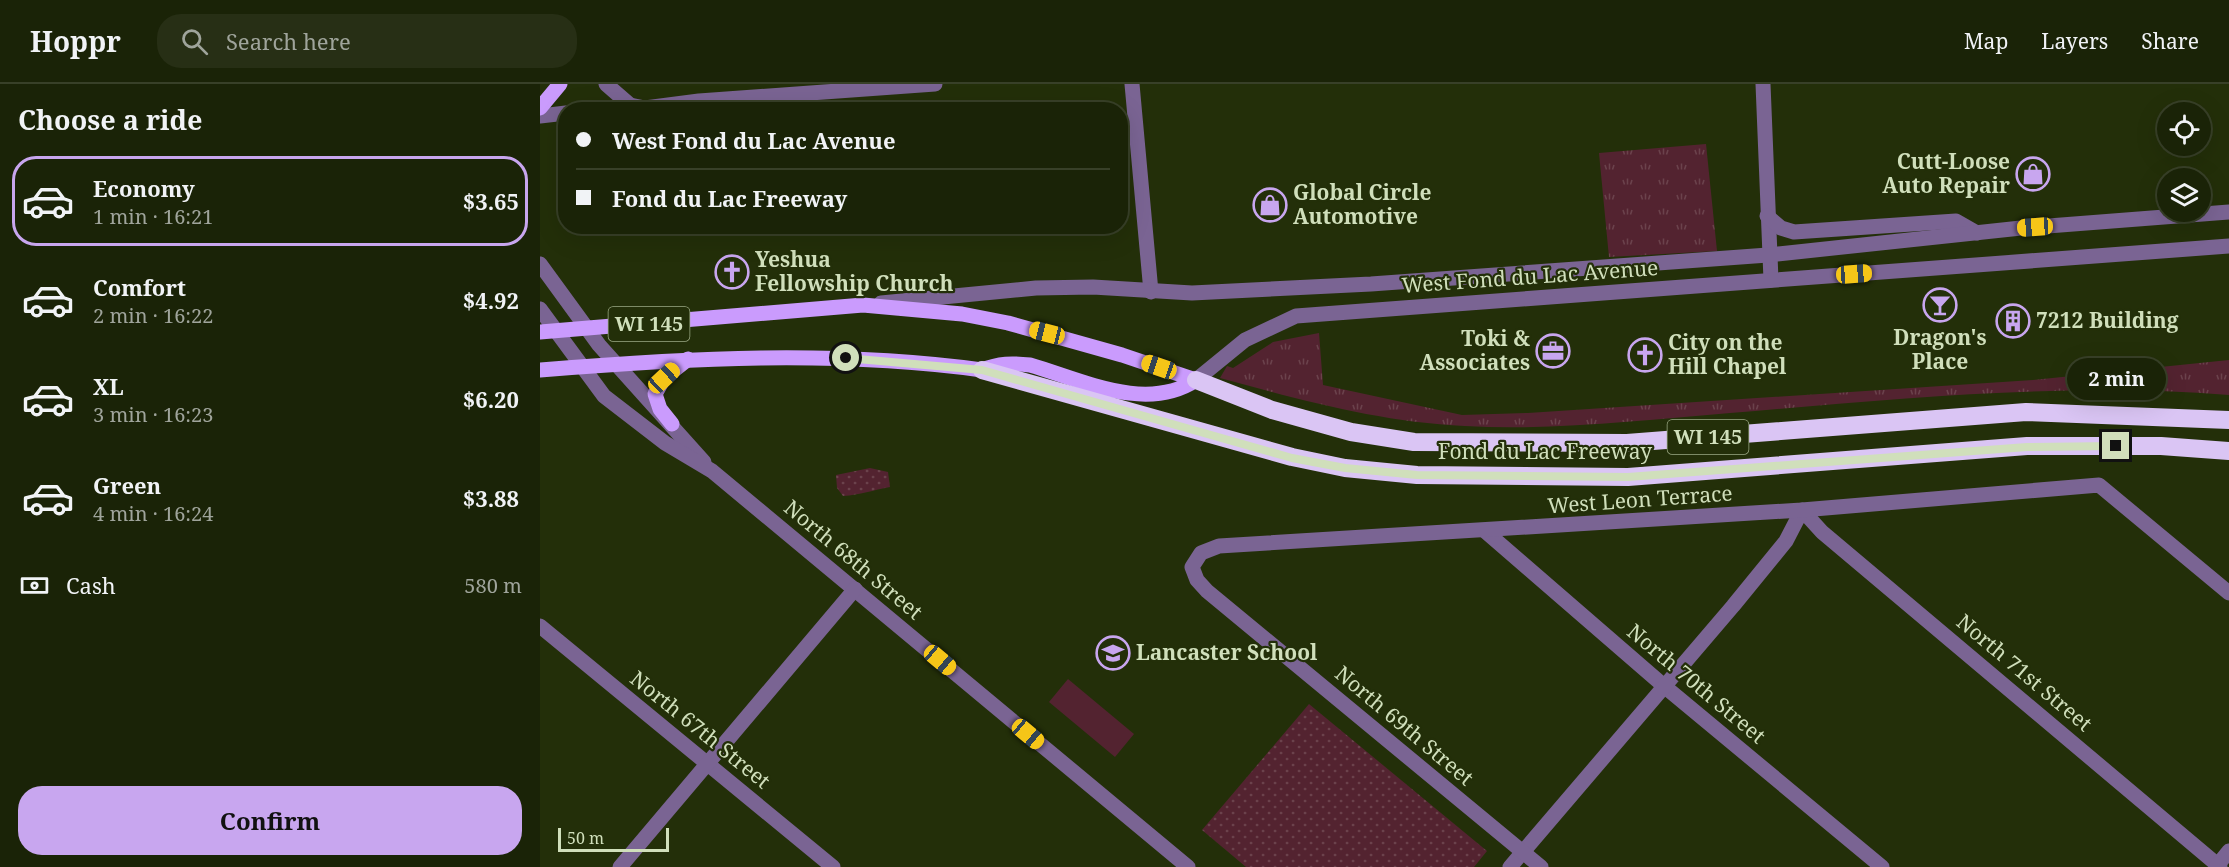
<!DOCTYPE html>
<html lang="en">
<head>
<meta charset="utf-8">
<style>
	:root { --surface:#1a2307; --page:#272f15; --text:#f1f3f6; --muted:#9fa49b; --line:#384028; --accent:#c8a6ef }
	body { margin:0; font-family:"Noto Serif",serif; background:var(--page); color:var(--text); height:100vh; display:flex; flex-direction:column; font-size:22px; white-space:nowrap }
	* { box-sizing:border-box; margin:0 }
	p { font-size:20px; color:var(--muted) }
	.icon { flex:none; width:33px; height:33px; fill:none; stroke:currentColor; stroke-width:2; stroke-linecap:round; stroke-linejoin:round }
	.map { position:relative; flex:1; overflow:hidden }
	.details { display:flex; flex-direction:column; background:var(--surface); width:540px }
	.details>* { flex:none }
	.guide { position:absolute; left:18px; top:18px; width:570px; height:132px; border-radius:24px; box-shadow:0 6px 24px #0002,0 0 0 2px var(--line); display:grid; align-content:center; height:132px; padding:0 18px; background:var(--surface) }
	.buttons { position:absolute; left:1617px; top:18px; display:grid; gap:12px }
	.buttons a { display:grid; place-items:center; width:54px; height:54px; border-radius:50%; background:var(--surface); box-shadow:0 6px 24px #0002,0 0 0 2px var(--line); font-size:30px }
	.scale { position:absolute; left:18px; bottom:15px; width:111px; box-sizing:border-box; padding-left:6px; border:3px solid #d0dfbb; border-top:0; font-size:16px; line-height:21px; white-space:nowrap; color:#d0dfbb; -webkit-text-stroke:4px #232f09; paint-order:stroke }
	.end { position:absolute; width:27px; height:27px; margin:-14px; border:8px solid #d0dfbb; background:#111; box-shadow:0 0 0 3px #111 }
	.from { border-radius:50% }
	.bubble { position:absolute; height:42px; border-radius:21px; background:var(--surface); box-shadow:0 6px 24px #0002,0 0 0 2px var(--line); font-size:20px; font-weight:700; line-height:42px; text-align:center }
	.car { position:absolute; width:18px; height:36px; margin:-18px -9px; border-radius:8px; box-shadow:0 0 4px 2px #0007; background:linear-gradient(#f5c518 24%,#345 0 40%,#f5c518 0 76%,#345 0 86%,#f5c518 0) }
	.guide b { display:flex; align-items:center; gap:21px; height:57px; font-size:22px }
	.guide b+b { border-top:2px solid var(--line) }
	.guide i { width:15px; height:15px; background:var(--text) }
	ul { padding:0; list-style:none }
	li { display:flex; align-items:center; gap:18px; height:90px; margin:0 12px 9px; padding:0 6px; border:3px solid transparent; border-radius:24px }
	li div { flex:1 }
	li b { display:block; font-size:22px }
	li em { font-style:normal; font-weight:700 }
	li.selected { border-color:var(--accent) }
	li>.icon { width:54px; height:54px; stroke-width:1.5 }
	h2 { padding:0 18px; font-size:27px; line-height:72px }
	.pay { display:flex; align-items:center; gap:15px; height:66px; padding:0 18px; font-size:22px }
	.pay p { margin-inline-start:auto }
	.cta { display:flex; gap:12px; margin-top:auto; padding:12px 18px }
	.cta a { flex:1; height:69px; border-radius:24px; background:var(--accent); color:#111; font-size:24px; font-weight:700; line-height:69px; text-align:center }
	header { display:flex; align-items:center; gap:36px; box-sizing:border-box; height:84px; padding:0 30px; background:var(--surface); border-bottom:2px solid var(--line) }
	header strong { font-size:28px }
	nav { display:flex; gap:33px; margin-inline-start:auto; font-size:21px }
	.search { width:420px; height:54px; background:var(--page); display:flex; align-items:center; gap:15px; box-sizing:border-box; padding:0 21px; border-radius:24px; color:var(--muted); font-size:22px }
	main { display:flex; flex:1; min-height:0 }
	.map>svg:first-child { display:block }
	.grass { fill:url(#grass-tufts) }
	.park { fill:url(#park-dots) }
	.pitch { fill:#532330 }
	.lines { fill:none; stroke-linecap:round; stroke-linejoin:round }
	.minor { stroke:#7a6493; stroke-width:15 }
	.major { stroke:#ca9bfd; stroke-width:15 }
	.highway { stroke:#dac5f4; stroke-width:18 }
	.route { stroke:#d0dfbb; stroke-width:8 }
	.labels { text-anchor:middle; stroke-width:4.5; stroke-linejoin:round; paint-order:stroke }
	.shield { fill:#232f09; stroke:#9caa86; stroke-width:1.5 }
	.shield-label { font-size:20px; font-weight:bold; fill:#d0dfbb }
	.poi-label { font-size:21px; font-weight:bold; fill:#d0dfbb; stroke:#232f09; text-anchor:start }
	.street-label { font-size:21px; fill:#d0dfbb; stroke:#232f09 }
</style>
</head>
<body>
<header>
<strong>Hoppr</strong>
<div class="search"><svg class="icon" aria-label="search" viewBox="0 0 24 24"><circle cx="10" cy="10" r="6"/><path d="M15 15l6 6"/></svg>Search here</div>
<nav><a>Map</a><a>Layers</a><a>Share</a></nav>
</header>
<main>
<section class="details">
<h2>Choose a ride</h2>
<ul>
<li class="selected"><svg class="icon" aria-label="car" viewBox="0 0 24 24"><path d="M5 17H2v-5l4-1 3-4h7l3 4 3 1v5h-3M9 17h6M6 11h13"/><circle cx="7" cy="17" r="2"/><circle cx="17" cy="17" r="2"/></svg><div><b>Economy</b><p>1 min · 16:21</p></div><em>$3.65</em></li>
<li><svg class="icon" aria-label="car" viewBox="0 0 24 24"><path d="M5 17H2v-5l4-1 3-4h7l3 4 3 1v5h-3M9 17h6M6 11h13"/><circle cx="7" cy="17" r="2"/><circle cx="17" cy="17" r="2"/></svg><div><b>Comfort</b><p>2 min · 16:22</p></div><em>$4.92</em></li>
<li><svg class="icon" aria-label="car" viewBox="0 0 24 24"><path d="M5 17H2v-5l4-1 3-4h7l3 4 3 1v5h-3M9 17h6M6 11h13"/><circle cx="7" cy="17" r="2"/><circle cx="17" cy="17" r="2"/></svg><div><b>XL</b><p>3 min · 16:23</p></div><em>$6.20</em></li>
<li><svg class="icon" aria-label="car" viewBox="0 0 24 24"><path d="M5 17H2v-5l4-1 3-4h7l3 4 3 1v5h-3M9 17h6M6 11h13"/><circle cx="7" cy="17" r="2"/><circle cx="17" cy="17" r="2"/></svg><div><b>Green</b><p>4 min · 16:24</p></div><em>$3.88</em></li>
</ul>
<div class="pay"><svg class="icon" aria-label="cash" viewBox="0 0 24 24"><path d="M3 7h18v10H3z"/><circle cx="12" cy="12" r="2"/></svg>Cash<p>580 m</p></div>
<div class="cta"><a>Confirm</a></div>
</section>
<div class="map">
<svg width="1689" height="783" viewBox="0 0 1689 783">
	<defs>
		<pattern id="grass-tufts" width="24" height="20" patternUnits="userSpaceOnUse" patternTransform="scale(1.5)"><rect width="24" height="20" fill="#532330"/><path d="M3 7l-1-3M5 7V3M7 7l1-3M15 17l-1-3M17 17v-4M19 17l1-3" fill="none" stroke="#6b424c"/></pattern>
		<pattern id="park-dots" width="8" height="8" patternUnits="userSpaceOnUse" patternTransform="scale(1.5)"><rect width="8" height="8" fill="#532330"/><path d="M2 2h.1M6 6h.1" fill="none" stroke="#6b424c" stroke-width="1.8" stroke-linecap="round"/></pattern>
	</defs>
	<rect width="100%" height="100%" fill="#232f09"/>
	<g class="grass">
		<polygon points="1166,60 1177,167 1069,173 1059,69"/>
		<path d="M779,249L783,301L922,331L988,329L1493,296L1689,276V311C1522,298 1356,315 1190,329C1102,336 1013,347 925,342C840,338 761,316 680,294L687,282L693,284L733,258Z"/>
	</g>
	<g class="park">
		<path d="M330,384L348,388L350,403C333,406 320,411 303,412L297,404L296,391Z"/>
		<polygon points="769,620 947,767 934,783 706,783 662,746"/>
	</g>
	<polygon class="pitch" points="528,595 594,650 575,673 509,618"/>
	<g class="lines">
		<g class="minor">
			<polyline points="66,0 90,21"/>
			<polyline points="592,0 611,208"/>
			<polyline points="1223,0 1231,196"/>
			<polyline points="68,26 90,21 105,24 159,17 395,0"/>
			<polyline points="0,32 26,29"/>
			<polyline points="1227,132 1241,144 1254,148 1416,137 1437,149"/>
			<polyline points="0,180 59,261 164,378"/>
			<polyline points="341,219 496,204 553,203 652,209 831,200 1228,171 1481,144 1689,128"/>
			<polyline points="0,225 64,312 125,359 172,387 648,783"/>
			<polyline points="656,296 705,256 756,232 1689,162"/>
			<polyline points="945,447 1124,602 1342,783"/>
			<polyline points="0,542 293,783"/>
			<polyline points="80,783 315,505"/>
			<polyline points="970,783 1193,522 1246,457 1262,426 1282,448 1680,783"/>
			<polyline points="1001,783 667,507 657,496 652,483 661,469 679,462 1262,426 1559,401 1689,509"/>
			<polyline points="1676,783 1689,767"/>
		</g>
		<g class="major">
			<polyline points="0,24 20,0"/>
			<polyline points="0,248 323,221 422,230 468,239 582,271 656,296"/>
			<path d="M0,286C148,274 294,266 442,286C459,279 472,279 490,281C542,296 606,329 656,296"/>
			<polyline points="132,340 120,325 115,310 124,294 148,275"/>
		</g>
		<g class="highway">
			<polyline points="442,286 752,373 805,384 877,391 1088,393 1487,362 1621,362 1689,367"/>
			<polyline points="656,296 732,326 811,348 874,358 1087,359 1486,328 1689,336"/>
		</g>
	</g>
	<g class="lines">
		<polyline class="route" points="306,274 442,286 752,374 805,384 877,391 1088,393 1487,363 1576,362"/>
	</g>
	<defs>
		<g id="shop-ring" transform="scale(1.725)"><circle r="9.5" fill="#232f09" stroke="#c8a6ef" stroke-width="1.5"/><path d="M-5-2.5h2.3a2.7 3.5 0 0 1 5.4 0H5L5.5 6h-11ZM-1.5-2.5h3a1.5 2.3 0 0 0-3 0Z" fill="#c8a6ef"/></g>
		<g id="church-ring" transform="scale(1.725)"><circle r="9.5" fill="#232f09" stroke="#c8a6ef" stroke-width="1.5"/><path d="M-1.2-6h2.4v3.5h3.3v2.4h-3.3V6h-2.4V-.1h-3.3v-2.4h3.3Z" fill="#c8a6ef"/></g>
		<g id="bar-ring" transform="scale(1.725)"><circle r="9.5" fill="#232f09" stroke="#c8a6ef" stroke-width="1.5"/><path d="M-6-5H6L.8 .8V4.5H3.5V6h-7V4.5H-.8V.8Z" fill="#c8a6ef"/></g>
		<g id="building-ring" transform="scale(1.725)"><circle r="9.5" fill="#232f09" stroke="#c8a6ef" stroke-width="1.5"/><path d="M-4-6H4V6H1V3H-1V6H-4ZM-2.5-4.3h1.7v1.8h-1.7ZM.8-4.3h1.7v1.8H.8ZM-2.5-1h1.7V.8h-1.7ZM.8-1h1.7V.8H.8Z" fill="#c8a6ef"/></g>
		<g id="office-ring" transform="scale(1.725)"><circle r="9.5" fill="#232f09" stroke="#c8a6ef" stroke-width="1.5"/><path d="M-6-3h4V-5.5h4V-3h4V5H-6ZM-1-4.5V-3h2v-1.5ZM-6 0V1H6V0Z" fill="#c8a6ef"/></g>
		<g id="school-ring" transform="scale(1.725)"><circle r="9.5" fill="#232f09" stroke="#c8a6ef" stroke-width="1.5"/><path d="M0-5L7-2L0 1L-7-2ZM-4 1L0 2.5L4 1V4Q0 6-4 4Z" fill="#c8a6ef"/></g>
	</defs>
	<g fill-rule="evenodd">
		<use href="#shop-ring" x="1493" y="90"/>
		<use href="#shop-ring" x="730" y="121"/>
		<use href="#church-ring" x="192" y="188"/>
		<use href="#bar-ring" x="1400" y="221"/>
		<use href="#building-ring" x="1473" y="237"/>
		<use href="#office-ring" x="1013" y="267"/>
		<use href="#church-ring" x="1105" y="271"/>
		<use href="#school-ring" x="573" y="569"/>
	</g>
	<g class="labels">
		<g class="shield">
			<rect x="68.5" y="223" width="81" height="34" rx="4.5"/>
			<rect x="1127.5" y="336" width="81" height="34" rx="4.5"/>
		</g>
		<g class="shield-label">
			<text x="109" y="247">WI 145</text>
			<text x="1168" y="360">WI 145</text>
		</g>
		<g class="poi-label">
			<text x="1470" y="85" text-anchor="end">Cutt-Loose<tspan x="1470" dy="24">Auto Repair</tspan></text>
			<text x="753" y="116">Global Circle<tspan x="753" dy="24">Automotive</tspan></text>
			<text x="215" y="183">Yeshua<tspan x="215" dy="24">Fellowship Church</tspan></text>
			<text x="1496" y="244">7212 Building</text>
			<text x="1400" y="261" text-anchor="middle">Dragon's<tspan x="1400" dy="24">Place</tspan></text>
			<text x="990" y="262" text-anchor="end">Toki &amp;<tspan x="990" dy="24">Associates</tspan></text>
			<text x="1128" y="266">City on the<tspan x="1128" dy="24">Hill Chapel</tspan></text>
			<text x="596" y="576">Lancaster School</text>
		</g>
		<g class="street-label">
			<text transform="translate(990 193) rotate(-4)" y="7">West Fond du Lac Avenue</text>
			<text x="1005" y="375">Fond du Lac Freeway</text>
			<text transform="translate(1100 416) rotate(-4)" y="7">West Leon Terrace</text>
			<text transform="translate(313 476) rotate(40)" y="7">North 68th Street</text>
			<text transform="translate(1484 589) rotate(40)" y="7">North 71st Street</text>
			<text transform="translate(1156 600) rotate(40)" y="7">North 70th Street</text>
			<text transform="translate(864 642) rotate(40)" y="7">North 69th Street</text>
			<text transform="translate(160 646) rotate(39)" y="7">North 67th Street</text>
		</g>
	</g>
</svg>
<div class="buttons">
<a><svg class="icon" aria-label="locate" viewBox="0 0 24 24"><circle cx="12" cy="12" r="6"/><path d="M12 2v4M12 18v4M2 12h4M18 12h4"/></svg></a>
<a><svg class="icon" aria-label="layers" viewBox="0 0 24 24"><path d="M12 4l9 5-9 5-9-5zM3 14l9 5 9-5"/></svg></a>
</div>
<div class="scale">50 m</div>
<i class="end from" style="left:306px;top:274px"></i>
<i class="end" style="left:1576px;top:362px"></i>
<div class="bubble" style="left:1527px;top:274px;width:99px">2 min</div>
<i class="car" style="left:1495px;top:143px;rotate:266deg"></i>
<i class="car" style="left:1314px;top:190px;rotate:86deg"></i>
<i class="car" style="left:507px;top:249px;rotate:284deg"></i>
<i class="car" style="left:619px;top:283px;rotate:289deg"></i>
<i class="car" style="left:124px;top:294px;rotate:47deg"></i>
<i class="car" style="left:400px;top:576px;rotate:130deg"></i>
<i class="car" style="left:488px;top:650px;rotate:130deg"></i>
<div class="guide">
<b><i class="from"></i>West Fond du Lac Avenue</b>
<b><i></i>Fond du Lac Freeway</b>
</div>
</div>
</main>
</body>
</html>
